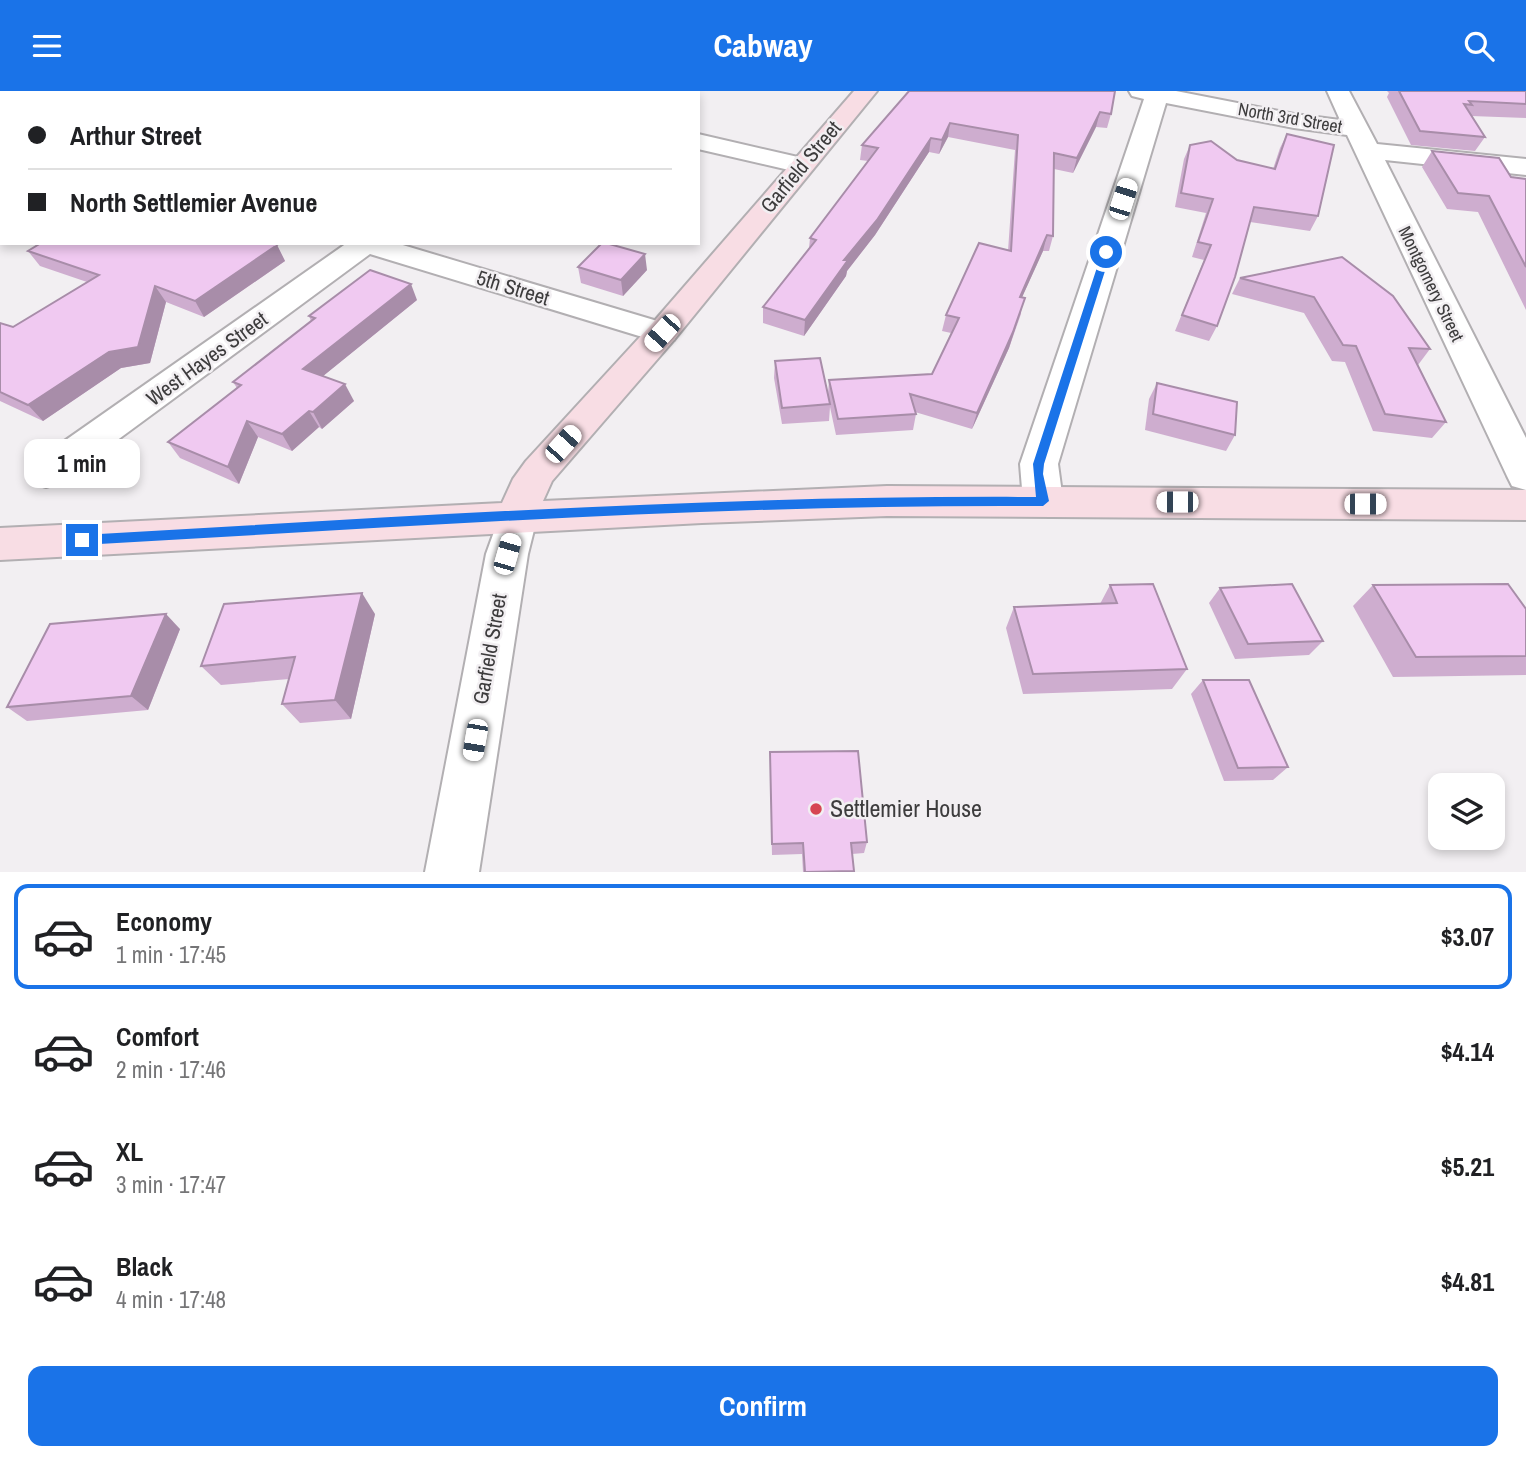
<!DOCTYPE html>
<html lang="en">
<head>
<meta charset="utf-8">
<style>
	:root { --surface:#fff; --page:#f6f6f6; --text:#202124; --muted:#757577; --line:#e0e0e0; --accent:#1a73e8 }
	body { margin:0; font-family:"Archivo Narrow",sans-serif; background:var(--page); color:var(--text); height:100vh; display:flex; flex-direction:column; font-size:26px; white-space:nowrap }
	* { box-sizing:border-box; margin:0 }
	p { font-size:23px; color:var(--muted) }
	.icon { flex:none; width:38px; height:38px; fill:none; stroke:currentColor; stroke-width:2; stroke-linecap:round; stroke-linejoin:round }
	.map { position:relative; height:781px; overflow:hidden }
	.panel { display:flex; flex-direction:column; background:var(--surface); flex:1 }
	.panel>* { flex:none }
	.top-card { position:absolute; left:0px; top:0px; width:700px; height:154px; box-shadow:0 4px 10px #0003; display:grid; align-content:center; height:154px; padding:0 28px; background:var(--surface) }
	.controls { position:absolute; left:1428px; top:682px; display:grid; gap:14px }
	.controls a { display:grid; place-items:center; width:77px; height:77px; border-radius:14px; background:var(--surface); box-shadow:0 4px 10px #0003; font-size:35px }
	.end { position:absolute; width:32px; height:32px; margin:-16px; border:9px solid #1a73e8; background:#fff; box-shadow:0 0 0 4px #fff }
	.from { border-radius:50% }
	.bubble { position:absolute; height:49px; border-radius:14px; background:var(--surface); box-shadow:0 4px 10px #0003; font-size:23px; font-weight:700; line-height:49px; text-align:center }
	.car { position:absolute; width:21px; height:42px; margin:-21px -10px; border-radius:9px; box-shadow:0 0 5px 2px #0007; background:linear-gradient(#fff 24%,#345 0 40%,#fff 0 76%,#345 0 86%,#fff 0) }
	.top-card b { display:flex; align-items:center; gap:24px; height:66px; font-size:26px }
	.top-card b+b { border-top:2px solid var(--line) }
	.top-card i { width:18px; height:18px; background:var(--text) }
	ul { padding:12px 0 0; list-style:none }
	li { display:flex; align-items:center; gap:21px; height:105px; margin:0 14px 10px; padding:0 14px; border:4px solid transparent; border-radius:14px }
	li div { flex:1 }
	li b { display:block; font-size:26px }
	li em { font-style:normal; font-weight:700 }
	li.on { border-color:var(--accent) }
	li>.icon { width:63px; height:63px; stroke-width:1.5 }
	.cta { display:flex; gap:14px; margin-top:auto; padding:14px 28px }
	.cta a { flex:1; height:80px; border-radius:14px; background:var(--accent); color:#fff; font-size:28px; font-weight:700; line-height:80px; text-align:center }
	header { display:flex; justify-content:space-between; align-items:center; height:91px; padding:0 28px; background:var(--accent); color:#fff; font-size:32px; font-weight:700 }
	.map>svg:first-child { display:block }
	.lines { fill:none; stroke-linecap:round; stroke-linejoin:round }
	.street-casing { stroke:#b2afb2; stroke-width:4 }
	.secondary-casing { stroke:#b2afb2; stroke-width:4 }
	.street { fill:#fff; fill-rule:evenodd }
	.secondary { fill:#f8dde4; fill-rule:evenodd }
	.wall { fill:#ceadcf }
	.shaded-wall { fill:#a88da9 }
	.building { fill:#f0c9f1; stroke:#a88da9; stroke-width:2 }
	.route { fill:#1a73e8 }
	.poi-dot { fill:#d64651; stroke:#f2eff2; stroke-width:2.5 }
	.labels { text-anchor:middle; stroke-width:5; stroke-linejoin:round; paint-order:stroke }
	.far-street-label { font-size:18px; fill:#3d3c3d; stroke:#f2eff2 }
	.street-label { font-size:21px; fill:#3d3c3d; stroke:#f2eff2 }
	.near-poi-label { font-size:24px; fill:#3d3c3d; stroke:#f2eff2; text-anchor:start }
</style>
</head>
<body>
<header><svg class="icon" aria-label="menu" viewBox="0 0 24 24"><path d="M4 6h16M4 12h16M4 18h16"/></svg>Cabway<svg class="icon" aria-label="search" viewBox="0 0 24 24"><circle cx="10" cy="10" r="6"/><path d="M15 15l6 6"/></svg></header>
<div class="map">
<svg width="1526" height="781" viewBox="0 0 1526 781">
	<rect width="100%" height="100%" fill="#f2eff2"/>
	<g class="lines">
		<g class="street-casing">
			<g id="street">
				<polygon points="465,0 493,0 494,2 466,2"/>
				<polygon points="558,0 581,0 557,2"/>
				<polygon points="1129,0 1176,0 1294,23 1340,29 1327,0 1349,0 1377,53 1526,68 1526,84 1385,69 1526,347 1526,399 1512,395 1507,385 1347,44 1294,37 1166,12 1058,373 1063,410 1057,421 1043,425 1029,421 1023,410 1020,373 1144,8 1132,5"/>
				<rect x="0" y="35" width="2" height="15"/>
				<polygon points="698,43 811,69 815,74 811,79 802,82 698,58"/>
				<polygon points="347,152 396,152 674,235 678,242 674,249 662,252 370,163 59,392 46,396 33,392 27,382 33,372"/>
				<polygon points="517,411 531,416 537,427 528,463 479,781 425,781 486,463 503,416"/>
			</g>
		</g>
		<g class="secondary-casing">
			<polygon id="secondary" points="854,0 877,0 674,249 552,390 543,410 887,395 1526,399 1526,429 887,425 702,432 0,469 0,437 502,412 513,388 526,370 650,235"/>
		</g>
		<use href="#street" class="street"/>
		<use href="#secondary" class="secondary"/>
	</g>
	<g class="wall">
		<polygon points="0,0 391,0 398,2 2,2 2,22 0,22"/>
		<polygon points="909,0 1111,23 1107,37 1096,36 1073,82 1054,78 1053,145 1049,160 1043,160 1022,206 1021,223 1009,257 972,338 915,321 916,323 913,339 836,344 830,316 829,330 782,333 774,287 775,270 828,303 829,289 932,283 951,242 942,240 946,224 1008,160 1015,59 948,46 939,63 929,61 875,144 847,180 846,185 804,245 763,232 763,216 809,157 810,147 868,70 860,69 862,54"/>
		<polygon points="1387,0 1526,0 1526,27 1471,25 1485,46 1475,60 1411,54 1387,6 1389,2"/>
		<polygon points="1287,43 1318,125 1310,140 1250,131 1217,235 1209,250 1175,240 1204,169 1192,166 1206,122 1175,116 1184,68 1190,54 1237,69 1273,78 1280,57"/>
		<polygon points="1432,60 1511,86 1526,88 1526,219 1478,121 1447,118 1422,76"/>
		<rect x="0" y="65" width="2" height="61"/>
		<polygon points="277,154 285,170 204,226 166,211 150,272 121,277 43,330 0,310 0,232 13,236 87,191 40,175 28,160"/>
		<polygon points="1342,166 1430,258 1418,274 1446,331 1432,347 1373,340 1345,271 1332,270 1304,222 1232,203 1240,187"/>
		<polygon points="578,176 647,179 623,205 581,192"/>
		<polygon points="417,209 323,285 354,310 322,338 319,336 292,360 258,346 239,393 180,367 168,351 237,297 233,291 311,230 309,225"/>
		<polygon points="1157,292 1235,344 1226,360 1145,339 1149,308"/>
		<polygon points="1110,494 1187,578 1172,598 1023,603 1006,537 1014,516 1100,513"/>
		<polygon points="1373,494 1526,518 1526,584 1393,586 1353,515"/>
		<polygon points="1220,497 1323,550 1309,564 1235,568 1209,512"/>
		<polygon points="375,523 351,628 300,632 282,613 289,588 221,594 201,575"/>
		<polygon points="180,538 148,619 27,630 7,616"/>
		<polygon points="1203,589 1288,676 1273,689 1224,690 1191,603"/>
		<polygon points="770,674 867,751 864,762 852,763 854,781 803,781 802,763 772,764"/>
	</g>
	<g class="shaded-wall">
		<polygon points="200,0 229,0 230,1 198,2"/>
		<polygon points="1100,21 1096,36 1073,82 1077,67"/>
		<polygon points="950,32 948,46 939,63 942,49"/>
		<polygon points="931,47 929,61 875,144 847,180 846,185 804,245 805,229 844,169"/>
		<polygon points="1047,144 1043,160 1015,222 1020,206"/>
		<polygon points="277,154 285,170 204,226 195,210"/>
		<polygon points="645,163 647,179 623,205 621,189"/>
		<polygon points="411,193 417,209 312,294 303,278"/>
		<polygon points="155,195 166,211 150,272 121,277 43,330 28,314"/>
		<polygon points="1025,207 1009,257 972,338 977,322"/>
		<polygon points="345,293 354,310 322,338 313,321"/>
		<polygon points="309,320 319,336 292,360 282,343"/>
		<polygon points="247,330 258,346 239,393 228,376"/>
		<polygon points="362,502 375,523 351,628 335,609"/>
		<polygon points="166,523 180,538 148,619 131,605"/>
	</g>
	<g class="building">
		<polygon points="0,0 188,0 184,2 2,2 2,11 1,12"/>
		<polygon points="269,0 391,0 398,2 276,2"/>
		<polygon points="909,0 1115,0 1111,23 1100,21 1077,67 1054,62 1053,145 1047,144 1020,206 1025,207 1013,241 977,322 910,303 916,323 838,328 829,289 932,283 959,227 946,224 979,152 1011,160 1018,44 950,32 942,49 931,47 877,129 844,169 848,169 805,229 763,216 816,149 810,147 878,57 862,54"/>
		<polygon points="1399,0 1526,0 1526,13 1469,10 1472,14 1464,13 1485,46 1420,40"/>
		<polygon points="1287,43 1334,54 1318,125 1254,116 1235,186 1217,235 1182,224 1211,154 1198,151 1213,108 1181,102 1190,54 1211,50 1237,69 1275,78"/>
		<polygon points="1432,60 1499,67 1511,86 1526,88 1526,176 1489,105 1458,102"/>
		<polygon points="0,65 2,65 2,115 0,114"/>
		<polygon points="41,152 273,152 277,154 195,210 155,195 138,256 109,261 28,314 0,301 0,232 13,236 99,184 28,160"/>
		<polygon points="602,152 606,152 645,163 621,189 578,176"/>
		<polygon points="1342,166 1393,205 1430,258 1409,257 1446,331 1385,323 1356,255 1343,254 1314,206 1240,187"/>
		<polygon points="370,179 411,193 303,278 345,293 313,321 309,320 282,343 247,330 228,376 168,351 241,294 233,291 315,227 309,225"/>
		<polygon points="820,267 830,313 782,317 775,270"/>
		<polygon points="1157,292 1237,311 1235,344 1153,323"/>
		<polygon points="1153,493 1187,578 1033,583 1014,516 1117,512 1110,494"/>
		<polygon points="1292,493 1323,550 1248,553 1220,497"/>
		<polygon points="1508,493 1526,518 1526,565 1416,566 1373,494"/>
		<polygon points="362,502 335,609 282,613 295,566 201,575 224,513"/>
		<polygon points="166,523 131,605 7,616 50,533"/>
		<polygon points="1203,589 1249,589 1288,676 1238,677"/>
		<polygon points="858,660 867,751 851,752 854,780 805,781 803,752 772,753 770,661"/>
	</g>
	<path class="route" d="M1106,159L1111,161L1044,373L1043,383L1049,410L1043,415C722,413 402,436 82,454L76,449L82,444C400,426 717,404 1036,406L1033,373L1102,161Z"/>
	<circle class="poi-dot" cx="816" cy="718" r="7"/>
	<g class="labels">
		<g class="far-street-label">
			<text transform="translate(1290 27) rotate(10)" y="6">North 3rd Street</text>
			<text transform="translate(1431 193) rotate(64)" y="6">Montgomery Street</text>
		</g>
		<g class="street-label">
			<text transform="translate(801 76) rotate(-50)" y="7">Garfield Street</text>
			<text transform="translate(513 197) rotate(17)" y="7">5th Street</text>
			<text transform="translate(207 268) rotate(-36)" y="7">West Hayes Street</text>
			<text transform="translate(490 558) rotate(-80)" y="7">Garfield Street</text>
		</g>
		<g class="near-poi-label">
			<text x="830" y="726">Settlemier House</text>
		</g>
	</g>
</svg>
<div class="controls">
<a><svg class="icon" aria-label="layers" viewBox="0 0 24 24"><path d="M12 4l9 5-9 5-9-5zM3 14l9 5 9-5"/></svg></a>
</div>
<i class="end from" style="left:1106px;top:161px"></i>
<i class="end" style="left:82px;top:449px"></i>
<div class="bubble" style="left:24px;top:348px;width:116px">1 min</div>
<i class="car" style="left:1123px;top:108px;rotate:18deg"></i>
<i class="car" style="left:662px;top:242px;rotate:222deg"></i>
<i class="car" style="left:563px;top:353px;rotate:42deg"></i>
<i class="car" style="left:1177px;top:411px;rotate:270deg"></i>
<i class="car" style="left:1365px;top:413px;rotate:90deg"></i>
<i class="car" style="left:507px;top:463px;rotate:16deg"></i>
<i class="car" style="left:475px;top:649px;rotate:190deg"></i>
<div class="top-card">
<b><i class="from"></i>Arthur Street</b>
<b><i></i>North Settlemier Avenue</b>
</div>
</div>
<section class="panel">
<ul>
<li class="on"><svg class="icon" aria-label="car" viewBox="0 0 24 24"><path d="M5 17H2v-5l4-1 3-4h7l3 4 3 1v5h-3M9 17h6M6 11h13"/><circle cx="7" cy="17" r="2"/><circle cx="17" cy="17" r="2"/></svg><div><b>Economy</b><p>1 min · 17:45</p></div><em>$3.07</em></li>
<li><svg class="icon" aria-label="car" viewBox="0 0 24 24"><path d="M5 17H2v-5l4-1 3-4h7l3 4 3 1v5h-3M9 17h6M6 11h13"/><circle cx="7" cy="17" r="2"/><circle cx="17" cy="17" r="2"/></svg><div><b>Comfort</b><p>2 min · 17:46</p></div><em>$4.14</em></li>
<li><svg class="icon" aria-label="car" viewBox="0 0 24 24"><path d="M5 17H2v-5l4-1 3-4h7l3 4 3 1v5h-3M9 17h6M6 11h13"/><circle cx="7" cy="17" r="2"/><circle cx="17" cy="17" r="2"/></svg><div><b>XL</b><p>3 min · 17:47</p></div><em>$5.21</em></li>
<li><svg class="icon" aria-label="car" viewBox="0 0 24 24"><path d="M5 17H2v-5l4-1 3-4h7l3 4 3 1v5h-3M9 17h6M6 11h13"/><circle cx="7" cy="17" r="2"/><circle cx="17" cy="17" r="2"/></svg><div><b>Black</b><p>4 min · 17:48</p></div><em>$4.81</em></li>
</ul>
<div class="cta"><a>Confirm</a></div>
</section>
</body>
</html>
